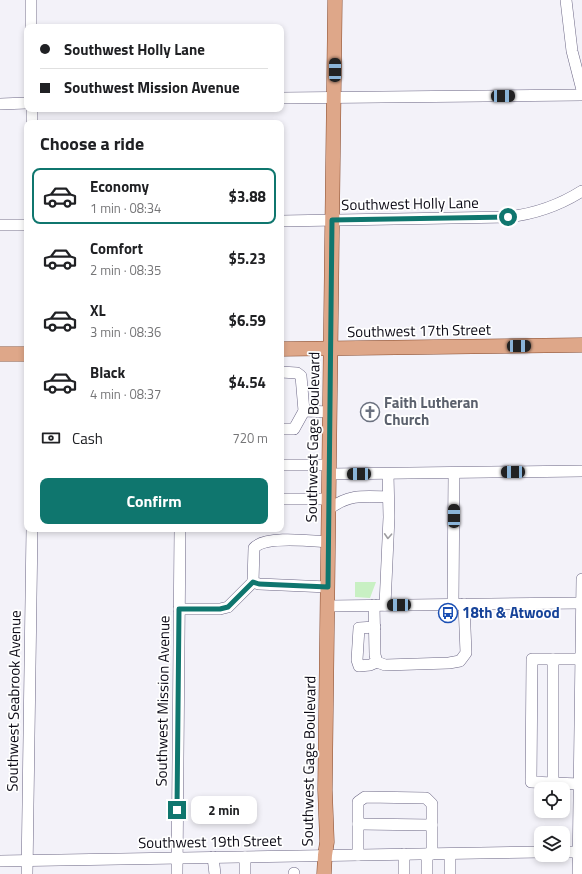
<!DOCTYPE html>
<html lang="en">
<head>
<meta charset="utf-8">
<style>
	:root { --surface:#fff; --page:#f2f2f2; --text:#202124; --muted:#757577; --line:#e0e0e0; --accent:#0f766e }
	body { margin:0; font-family:"Titillium Web",sans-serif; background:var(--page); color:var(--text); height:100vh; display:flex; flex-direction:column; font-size:15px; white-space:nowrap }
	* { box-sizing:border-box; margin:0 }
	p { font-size:13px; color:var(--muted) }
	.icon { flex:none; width:22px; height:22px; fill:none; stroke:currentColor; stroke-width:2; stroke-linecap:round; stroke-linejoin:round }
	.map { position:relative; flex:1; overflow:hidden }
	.side { position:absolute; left:24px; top:120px; width:260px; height:412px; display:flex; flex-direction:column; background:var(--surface); border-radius:8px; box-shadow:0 2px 6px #0003 }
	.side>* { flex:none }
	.hud { position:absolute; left:24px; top:24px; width:260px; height:88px; border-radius:8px; box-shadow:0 2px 6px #0003; display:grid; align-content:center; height:88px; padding:0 16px; background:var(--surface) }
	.tools { position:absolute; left:534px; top:782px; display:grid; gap:8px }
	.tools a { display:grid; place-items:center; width:36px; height:36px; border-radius:8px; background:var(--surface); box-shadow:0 2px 6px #0003; font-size:20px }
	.end { position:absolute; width:18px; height:18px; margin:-9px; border:5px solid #0f766e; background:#fff; box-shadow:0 0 0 2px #fff }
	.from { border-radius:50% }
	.bubble { position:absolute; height:28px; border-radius:8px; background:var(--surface); box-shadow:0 2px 6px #0003; font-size:13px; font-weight:700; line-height:28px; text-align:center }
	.car { position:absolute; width:12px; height:24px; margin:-12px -6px; border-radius:5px; box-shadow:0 0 3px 1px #0007; background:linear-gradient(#222 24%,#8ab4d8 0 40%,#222 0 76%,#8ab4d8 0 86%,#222 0) }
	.hud b { display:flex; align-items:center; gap:14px; height:38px; font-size:15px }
	.hud b+b { border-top:1px solid var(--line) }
	.hud i { width:10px; height:10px; background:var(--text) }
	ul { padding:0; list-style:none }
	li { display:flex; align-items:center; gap:12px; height:56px; margin:0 8px 6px; padding:0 8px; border:2px solid transparent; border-radius:8px }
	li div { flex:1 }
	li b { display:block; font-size:15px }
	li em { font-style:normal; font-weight:700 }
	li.current { border-color:var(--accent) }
	li>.icon { width:36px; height:36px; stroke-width:1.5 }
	h2 { padding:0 16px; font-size:18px; line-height:48px }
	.pay { display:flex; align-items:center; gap:10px; height:44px; padding:0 16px; font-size:15px }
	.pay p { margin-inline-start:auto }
	.button { display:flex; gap:8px; margin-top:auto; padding:8px 16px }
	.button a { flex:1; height:46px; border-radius:8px; background:var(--accent); color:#fff; font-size:16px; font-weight:700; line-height:46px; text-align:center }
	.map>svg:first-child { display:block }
	.green { fill:#c8f0c3 }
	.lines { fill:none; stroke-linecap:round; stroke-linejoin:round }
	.minor-casing { stroke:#6c6785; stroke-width:12 }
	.major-casing { stroke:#864a2d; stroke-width:15 }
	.minor { stroke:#fff; stroke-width:11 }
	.major { stroke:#dea789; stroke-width:14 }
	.oneway { stroke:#9e9da1 }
	.route { stroke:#0f766e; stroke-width:5 }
	.labels { text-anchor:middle; stroke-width:3.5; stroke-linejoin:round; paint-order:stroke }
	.street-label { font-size:15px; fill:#0c0a15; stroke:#fff }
	.worship-label { font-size:15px; font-weight:bold; fill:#5b616d; stroke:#fff; text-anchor:start }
	.transit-label { font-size:15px; font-weight:bold; fill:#164399; stroke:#fff; text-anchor:start }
</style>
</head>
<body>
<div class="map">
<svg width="582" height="874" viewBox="0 0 582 874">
	<rect width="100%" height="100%" fill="#f3f2f9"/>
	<polygon class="green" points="355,582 376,582 370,598 355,597"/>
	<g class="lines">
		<g class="minor-casing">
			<g id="minor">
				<polyline points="31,0 31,27"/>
				<polyline points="566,0 572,51 582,90"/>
				<polyline points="281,98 582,95"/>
				<polyline points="0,104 27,103"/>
				<polyline points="32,109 32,123"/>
				<path d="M281,221L508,217C534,214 560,205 582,191"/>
				<polyline points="0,225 27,225"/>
				<polyline points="281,372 297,373 301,376 304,411 294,429 281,429"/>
				<polyline points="304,411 330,412"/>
				<polyline points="281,465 329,465"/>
				<polyline points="329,474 582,471"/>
				<polyline points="281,499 329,499"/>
				<path d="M329,509C349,494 363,496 388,497"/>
				<path d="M328,587L259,584L253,582L254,548C265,535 311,541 328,542"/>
				<polyline points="453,604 454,473"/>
				<polyline points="374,605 375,655 377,662 385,665 449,663 460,661 466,653 464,604"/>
				<polyline points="385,605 389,517 388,474"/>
				<polyline points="328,606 582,603"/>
				<polyline points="179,609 220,609 228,607 253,582"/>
				<polyline points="375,627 359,628 357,660 359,666 370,665 377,662"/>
				<polyline points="553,783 531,782 532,659 553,659"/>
				<polyline points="580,784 553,783 553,659 581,659"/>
				<polyline points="358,824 432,825"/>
				<polyline points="563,852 582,852"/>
				<polyline points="358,855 358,802 365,797 426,798 432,804 432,854"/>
				<polyline points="213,857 215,874"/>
				<polyline points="245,857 245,874"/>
				<polyline points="0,861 541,852"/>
				<polyline points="294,873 294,874"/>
				<polyline points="27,874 32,529"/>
				<polyline points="177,874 180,529"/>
				<polyline points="404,874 404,854"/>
				<polyline points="427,874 427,854"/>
				<polyline points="450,874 450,854"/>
				<polyline points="578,874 582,579"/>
			</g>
		</g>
		<g class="major-casing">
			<g id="major">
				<polyline points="281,349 582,345"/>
				<polyline points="0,354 27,354"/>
				<polyline points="324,874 325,855 327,842 325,790 335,0"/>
			</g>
		</g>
		<use href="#minor" class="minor"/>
		<use href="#major" class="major"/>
	</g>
	<defs><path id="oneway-chevron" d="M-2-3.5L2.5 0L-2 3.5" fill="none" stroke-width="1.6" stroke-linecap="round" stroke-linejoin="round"/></defs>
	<use class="oneway" href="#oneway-chevron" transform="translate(388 536) rotate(93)"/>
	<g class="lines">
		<polyline class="route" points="177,810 179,609 220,609 228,607 253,582 259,584 328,587 332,220 508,217"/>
	</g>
	<defs>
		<g id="church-ring" transform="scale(1)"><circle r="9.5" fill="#fff" stroke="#6b7280" stroke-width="1.5"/><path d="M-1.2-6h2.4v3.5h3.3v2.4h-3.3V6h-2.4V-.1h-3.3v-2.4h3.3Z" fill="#6b7280"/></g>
		<g id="bus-ring" transform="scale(1)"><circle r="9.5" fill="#fff" stroke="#1a4fb4" stroke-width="1.5"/><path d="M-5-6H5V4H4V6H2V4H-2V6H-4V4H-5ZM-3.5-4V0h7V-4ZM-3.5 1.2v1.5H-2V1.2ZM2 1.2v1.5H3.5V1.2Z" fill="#1a4fb4"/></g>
	</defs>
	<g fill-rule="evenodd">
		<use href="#church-ring" x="370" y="412"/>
		<use href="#bus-ring" x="448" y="613"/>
	</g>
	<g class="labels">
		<g class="street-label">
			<text transform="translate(410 204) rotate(-1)" y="5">Southwest Holly Lane</text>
			<text transform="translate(419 331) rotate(-1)" y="5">Southwest 17th Street</text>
			<text transform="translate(313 437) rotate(-89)" y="5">Southwest Gage Boulevard</text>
			<text transform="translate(14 701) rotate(-89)" y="5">Southwest Seabrook Avenue</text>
			<text transform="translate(163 701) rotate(-89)" y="5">Southwest Mission Avenue</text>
			<text transform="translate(309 761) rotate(-89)" y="5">Southwest Gage Boulevard</text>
			<text transform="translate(210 842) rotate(-1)" y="5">Southwest 19th Street</text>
		</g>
		<g class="worship-label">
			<text x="384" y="408">Faith Lutheran<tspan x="384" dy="17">Church</tspan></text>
		</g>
		<g class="transit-label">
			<text x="462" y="618">18th &amp; Atwood</text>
		</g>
	</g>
</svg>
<div class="tools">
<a><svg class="icon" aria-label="locate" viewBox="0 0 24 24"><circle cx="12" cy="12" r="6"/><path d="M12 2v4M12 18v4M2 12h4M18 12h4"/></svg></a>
<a><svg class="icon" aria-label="layers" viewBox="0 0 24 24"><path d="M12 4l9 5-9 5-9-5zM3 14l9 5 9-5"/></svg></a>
</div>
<i class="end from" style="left:508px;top:217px"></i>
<i class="end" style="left:177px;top:810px"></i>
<div class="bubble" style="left:191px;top:796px;width:66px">2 min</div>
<i class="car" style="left:335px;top:70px;rotate:0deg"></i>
<i class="car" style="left:503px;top:96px;rotate:89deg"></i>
<i class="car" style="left:519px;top:346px;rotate:89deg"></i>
<i class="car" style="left:513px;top:472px;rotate:269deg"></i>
<i class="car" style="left:359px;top:474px;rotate:269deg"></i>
<i class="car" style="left:454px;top:516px;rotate:0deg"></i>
<i class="car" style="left:399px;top:605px;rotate:269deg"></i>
<div class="hud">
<b><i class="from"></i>Southwest Holly Lane</b>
<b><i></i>Southwest Mission Avenue</b>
</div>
<section class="side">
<h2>Choose a ride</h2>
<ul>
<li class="current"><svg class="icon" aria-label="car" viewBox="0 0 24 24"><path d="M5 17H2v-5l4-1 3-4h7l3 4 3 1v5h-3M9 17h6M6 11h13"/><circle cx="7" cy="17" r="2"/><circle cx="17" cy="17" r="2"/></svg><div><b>Economy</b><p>1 min · 08:34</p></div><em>$3.88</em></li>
<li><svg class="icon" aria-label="car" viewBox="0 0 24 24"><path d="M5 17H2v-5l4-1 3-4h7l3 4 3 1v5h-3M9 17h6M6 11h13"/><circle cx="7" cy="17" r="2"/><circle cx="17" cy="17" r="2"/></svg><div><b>Comfort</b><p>2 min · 08:35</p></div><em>$5.23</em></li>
<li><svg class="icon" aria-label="car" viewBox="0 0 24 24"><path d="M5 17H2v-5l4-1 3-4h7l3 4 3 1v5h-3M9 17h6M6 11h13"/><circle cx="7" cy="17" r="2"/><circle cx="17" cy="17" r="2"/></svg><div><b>XL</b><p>3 min · 08:36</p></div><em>$6.59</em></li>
<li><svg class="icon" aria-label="car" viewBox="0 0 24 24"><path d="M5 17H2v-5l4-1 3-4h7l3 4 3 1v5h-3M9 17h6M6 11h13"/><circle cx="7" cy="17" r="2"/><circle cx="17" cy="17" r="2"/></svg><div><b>Black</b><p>4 min · 08:37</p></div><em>$4.54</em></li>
</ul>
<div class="pay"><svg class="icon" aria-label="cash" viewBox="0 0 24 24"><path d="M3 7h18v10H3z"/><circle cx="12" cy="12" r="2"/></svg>Cash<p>720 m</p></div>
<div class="button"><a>Confirm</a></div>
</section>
</div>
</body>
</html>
